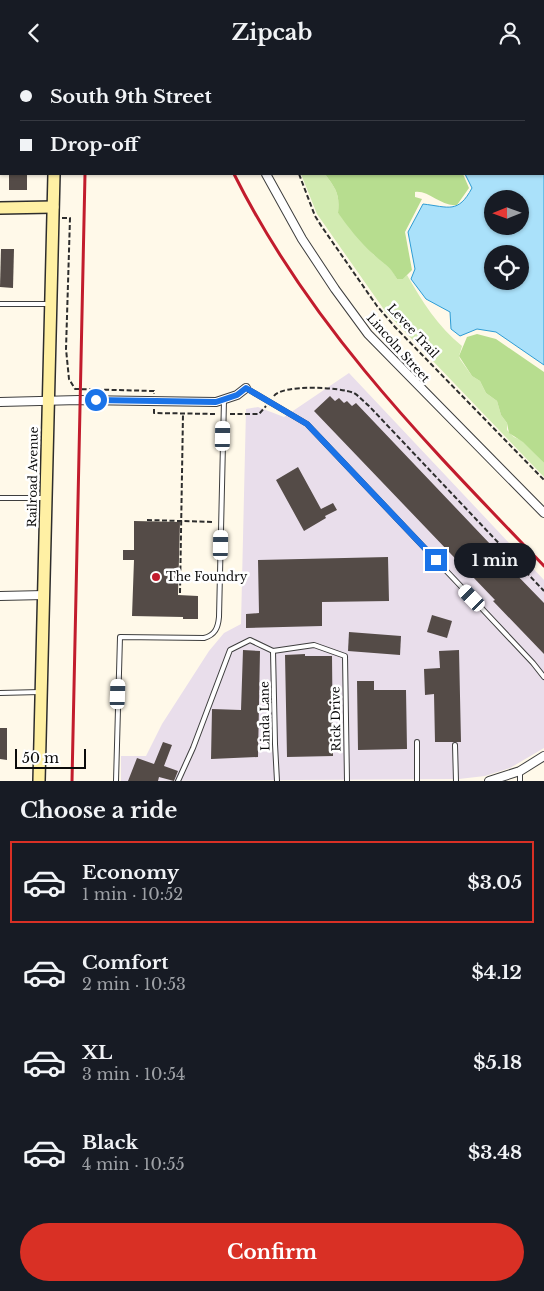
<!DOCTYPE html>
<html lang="en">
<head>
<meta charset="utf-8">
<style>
	:root { --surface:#171b24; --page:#242831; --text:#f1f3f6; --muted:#9ea1a6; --line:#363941; --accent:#d93025 }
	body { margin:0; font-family:"Libre Baskerville",serif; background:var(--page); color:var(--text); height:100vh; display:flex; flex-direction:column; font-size:19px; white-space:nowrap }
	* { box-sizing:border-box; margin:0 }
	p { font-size:16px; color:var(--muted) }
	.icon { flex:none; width:28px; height:28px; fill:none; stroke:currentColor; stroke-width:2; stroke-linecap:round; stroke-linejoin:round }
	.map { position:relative; height:716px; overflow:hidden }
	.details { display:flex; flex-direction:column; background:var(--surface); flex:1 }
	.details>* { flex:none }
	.hud { position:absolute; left:0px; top:0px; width:545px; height:110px; box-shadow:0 1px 4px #0004; display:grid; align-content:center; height:110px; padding:0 20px; background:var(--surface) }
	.needle { width:32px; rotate:269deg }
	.tools { position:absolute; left:484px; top:125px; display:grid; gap:10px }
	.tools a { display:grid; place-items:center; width:45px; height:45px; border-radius:50%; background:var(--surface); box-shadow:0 1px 4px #0004; font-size:25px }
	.scale { position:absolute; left:15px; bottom:12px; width:71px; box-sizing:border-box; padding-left:5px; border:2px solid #0b0b0b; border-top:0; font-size:14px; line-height:18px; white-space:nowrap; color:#0b0b0b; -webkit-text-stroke:4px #fff; paint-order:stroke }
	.end { position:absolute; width:22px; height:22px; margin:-11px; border:6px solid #1a73e8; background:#fff; box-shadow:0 0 0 2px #fff }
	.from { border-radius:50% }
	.bubble { position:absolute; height:35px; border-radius:18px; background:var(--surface); box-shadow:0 1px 4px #0004; font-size:16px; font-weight:700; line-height:35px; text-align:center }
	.car { position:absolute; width:15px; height:30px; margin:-15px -8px; border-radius:6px; box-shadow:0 0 4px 1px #0007; background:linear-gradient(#fff 24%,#345 0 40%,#fff 0 76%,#345 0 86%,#fff 0) }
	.hud b { display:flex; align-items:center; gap:18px; height:48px; font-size:19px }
	.hud b+b { border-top:1px solid var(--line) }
	.hud i { width:12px; height:12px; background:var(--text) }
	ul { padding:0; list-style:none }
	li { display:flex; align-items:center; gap:15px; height:82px; margin:0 10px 8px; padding:0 10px; border:2px solid transparent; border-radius:0px }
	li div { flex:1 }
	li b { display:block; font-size:19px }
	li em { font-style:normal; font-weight:700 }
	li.selected { border-color:var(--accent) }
	li>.icon { width:45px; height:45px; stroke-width:1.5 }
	h2 { padding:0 20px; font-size:22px; line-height:60px }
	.primary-button { display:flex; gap:10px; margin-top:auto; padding:10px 20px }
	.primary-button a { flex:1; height:58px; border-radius:30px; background:var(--accent); color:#fff; font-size:20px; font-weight:700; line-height:58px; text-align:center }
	header { display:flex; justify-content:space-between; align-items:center; height:65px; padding:0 20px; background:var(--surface); font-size:22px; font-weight:700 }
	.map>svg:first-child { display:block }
	.industrial { fill:#e9deeb }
	.green { fill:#d2ebb1 }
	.forest { fill:#b7dd8f }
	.water { fill:#aae1fa; stroke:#2d9cd5; fill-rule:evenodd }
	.building { fill:#544b47 }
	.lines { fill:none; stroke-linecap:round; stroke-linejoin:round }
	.lane-casing { stroke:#3e3e3e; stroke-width:6 }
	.street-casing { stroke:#3e3e3e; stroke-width:10 }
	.secondary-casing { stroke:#2d2d2d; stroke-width:14 }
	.path { stroke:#2d2d2d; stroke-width:2; stroke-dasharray:5 2.5; stroke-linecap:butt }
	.lane { stroke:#fff; stroke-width:4 }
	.street { stroke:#fff; stroke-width:8 }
	.secondary { stroke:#fff0a4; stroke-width:11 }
	.rail { stroke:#c21c2d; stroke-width:3 }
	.route { stroke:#1a73e8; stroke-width:6 }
	.poi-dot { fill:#c21c2d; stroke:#fff; stroke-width:2 }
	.labels { text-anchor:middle; stroke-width:5; stroke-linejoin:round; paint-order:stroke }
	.street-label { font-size:12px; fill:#0b0b0b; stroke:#fff }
	.poi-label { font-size:12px; fill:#0b0b0b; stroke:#fff; text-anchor:start }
</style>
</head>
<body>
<header><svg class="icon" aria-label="back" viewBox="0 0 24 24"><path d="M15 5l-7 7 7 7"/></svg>Zipcab<svg class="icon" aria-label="person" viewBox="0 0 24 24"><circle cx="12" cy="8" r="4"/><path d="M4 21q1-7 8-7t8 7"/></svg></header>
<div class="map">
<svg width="544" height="716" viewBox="0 0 544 716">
	<rect width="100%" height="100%" fill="#fff9e9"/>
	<polygon class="industrial" points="349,308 544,515 544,683 510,703 485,711 459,714 121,716 121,691 146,691 162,659 209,586 224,568 241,559 246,344 258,342 284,352"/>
	<path class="green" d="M301,109H325C336,124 340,129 338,148L374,190L390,201L397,214H403L407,210C422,236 438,262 462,281L459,291L460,294L472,311L480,316L486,328L497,336L501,350L507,358V365L514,372L523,376L544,398V412L385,246L317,149Z"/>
	<g class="forest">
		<polygon points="280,0 435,0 280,1"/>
		<path d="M325,109H463L469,123L457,140C441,142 429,125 415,127V132L422,134L405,167L412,205L403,214H397C389,199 383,199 372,188C359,176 349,163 338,148C340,129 336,124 325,109Z"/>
		<polygon points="477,269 496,274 544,307 544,398 523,377 509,368 507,358 501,350 497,336 486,328 480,316 472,311 459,291 467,272"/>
	</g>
	<path class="water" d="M441,0H544V300L496,267L477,264L460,271L451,264L450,247L426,234L411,214L415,204L408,167L423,139C449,142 458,149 472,123L465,109H544V1H440ZM492,134H520V161H492ZM492,189H520V216H492Z"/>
	<g class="building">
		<rect x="9" y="109" width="18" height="16"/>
		<polygon points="1,184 14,184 13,223 0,222"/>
		<polygon points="330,331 335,336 339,333 344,338 347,336 352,341 356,338 512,502 510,503 544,538 544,589 493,536 495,535 314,346"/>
		<polygon points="298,402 321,444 333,438 337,445 325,451 326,453 304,466 276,415"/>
		<polygon points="134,456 180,457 178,530 198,531 198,554 183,554 183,552 132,551 134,495 123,495 123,485 134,485"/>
		<polygon points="388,492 389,536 322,537 322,561 246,563 246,549 259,548 258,495"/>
		<polygon points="432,550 452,556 447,573 427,567"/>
		<polygon points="349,567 401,571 400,590 348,586"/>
		<polygon points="243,585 260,586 258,692 211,694 212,644 241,645"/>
		<polygon points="459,585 461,677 435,677 434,629 425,630 424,604 440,603 439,586"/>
		<polygon points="305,589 305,591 332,591 333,691 287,692 285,590"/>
		<polygon points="357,616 374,616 374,625 406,625 407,684 358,685"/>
		<polygon points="0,663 7,663 7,695 0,694"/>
		<polygon points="163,677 172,680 164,701 178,706 174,716 159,712 158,716 128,716 137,693 154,699"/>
	</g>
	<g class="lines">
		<g class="lane-casing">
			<g id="lane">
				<polyline points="0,61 1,61"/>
				<polyline points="0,239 50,239"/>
				<polyline points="246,323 307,359 472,533 533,598 544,612"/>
				<polyline points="0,433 45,433"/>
				<polyline points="273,586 275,679 277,716"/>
				<polyline points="0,628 40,627"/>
				<polyline points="417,677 417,716"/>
				<polyline points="455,680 456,716"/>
				<path d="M116,716L120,572L204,573C215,570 218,563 219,552L224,335"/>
				<polyline points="178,716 193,683 230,585 250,575 273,586 314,580 345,591 347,716"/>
				<polyline points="520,716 520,706"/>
			</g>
		</g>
		<g class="street-casing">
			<g id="street">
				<polyline points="214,0 215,1"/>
				<polyline points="266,109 302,174 335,224 368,269 544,448"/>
				<polyline points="0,337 79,335 216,337 237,330 246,323"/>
				<polyline points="0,531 44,530"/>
				<polyline points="489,716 520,706 544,691"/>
			</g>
		</g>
		<g class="secondary-casing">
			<g id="secondary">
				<polyline points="56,1 56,0"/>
				<polyline points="0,143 53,142"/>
				<polyline points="39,716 54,109"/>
			</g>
		</g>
		<g class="path">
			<polyline points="255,0 256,1"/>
			<polyline points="299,109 315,151 322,162 377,241 395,262 544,415"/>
			<polyline points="62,153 70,153 66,284 69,314 75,324 154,326 154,329"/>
			<path d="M274,331C283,319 340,322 354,328C359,331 364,337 369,341L544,526"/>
			<polyline points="154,344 154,348 217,349"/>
			<polyline points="230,349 259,349 266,341"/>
			<polyline points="147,455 214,457"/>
			<polyline points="180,528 183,349"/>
		</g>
		<use href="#lane" class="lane"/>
		<use href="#street" class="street"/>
		<use href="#secondary" class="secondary"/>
		<g class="rail">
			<polyline points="184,0 184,1"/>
			<polyline points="87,1 87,0"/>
			<path d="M234,109C311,263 427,379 544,501"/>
			<polyline points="72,716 85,109"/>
		</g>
	</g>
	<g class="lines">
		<polyline class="route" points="96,335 216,337 237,330 246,323 307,359 436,495"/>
	</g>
	<circle class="poi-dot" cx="156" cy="512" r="5"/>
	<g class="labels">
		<g class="street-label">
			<text transform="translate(413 266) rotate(47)" y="4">Levee Trail</text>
			<text transform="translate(398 283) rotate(48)" y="4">Lincoln Street</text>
			<text transform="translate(33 412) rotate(-89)" y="4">Railroad Avenue</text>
			<text transform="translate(265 651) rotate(-91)" y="4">Linda Lane</text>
			<text transform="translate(336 654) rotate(-91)" y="4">Rick Drive</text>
		</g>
		<g class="poi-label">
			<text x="166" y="516">The Foundry</text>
		</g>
	</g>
</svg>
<div class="tools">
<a><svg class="needle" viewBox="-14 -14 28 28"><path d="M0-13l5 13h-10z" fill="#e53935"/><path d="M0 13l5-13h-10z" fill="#9ea1a6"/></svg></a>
<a><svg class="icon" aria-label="locate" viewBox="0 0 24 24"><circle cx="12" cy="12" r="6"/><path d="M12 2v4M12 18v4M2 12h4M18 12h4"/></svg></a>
</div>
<div class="scale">50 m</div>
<i class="end from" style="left:96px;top:335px"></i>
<i class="end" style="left:436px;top:495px"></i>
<div class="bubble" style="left:454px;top:478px;width:82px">1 min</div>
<i class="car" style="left:223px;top:371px;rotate:1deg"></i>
<i class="car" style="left:221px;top:480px;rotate:1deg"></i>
<i class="car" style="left:472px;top:533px;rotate:316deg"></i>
<i class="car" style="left:118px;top:629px;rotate:2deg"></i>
<div class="hud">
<b><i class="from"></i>South 9th Street</b>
<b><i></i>Drop-off</b>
</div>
</div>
<section class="details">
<h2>Choose a ride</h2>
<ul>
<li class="selected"><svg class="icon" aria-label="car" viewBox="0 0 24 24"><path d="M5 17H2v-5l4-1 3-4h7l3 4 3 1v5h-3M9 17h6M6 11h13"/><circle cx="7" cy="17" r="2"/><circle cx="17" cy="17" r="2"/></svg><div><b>Economy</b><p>1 min · 10:52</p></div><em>$3.05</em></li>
<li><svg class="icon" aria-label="car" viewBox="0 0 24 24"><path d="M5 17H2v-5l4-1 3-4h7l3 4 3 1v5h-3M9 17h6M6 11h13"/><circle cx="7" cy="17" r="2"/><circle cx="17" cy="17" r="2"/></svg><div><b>Comfort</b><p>2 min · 10:53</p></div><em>$4.12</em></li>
<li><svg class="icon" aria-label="car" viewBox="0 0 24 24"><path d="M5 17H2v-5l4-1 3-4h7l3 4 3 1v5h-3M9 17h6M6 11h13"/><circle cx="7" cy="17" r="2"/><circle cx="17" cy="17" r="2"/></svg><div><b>XL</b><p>3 min · 10:54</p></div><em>$5.18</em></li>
<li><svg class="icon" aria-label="car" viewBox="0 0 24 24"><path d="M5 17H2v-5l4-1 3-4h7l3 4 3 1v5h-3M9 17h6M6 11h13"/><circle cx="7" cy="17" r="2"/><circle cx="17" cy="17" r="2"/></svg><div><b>Black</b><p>4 min · 10:55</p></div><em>$3.48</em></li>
</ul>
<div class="primary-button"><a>Confirm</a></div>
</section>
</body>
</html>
